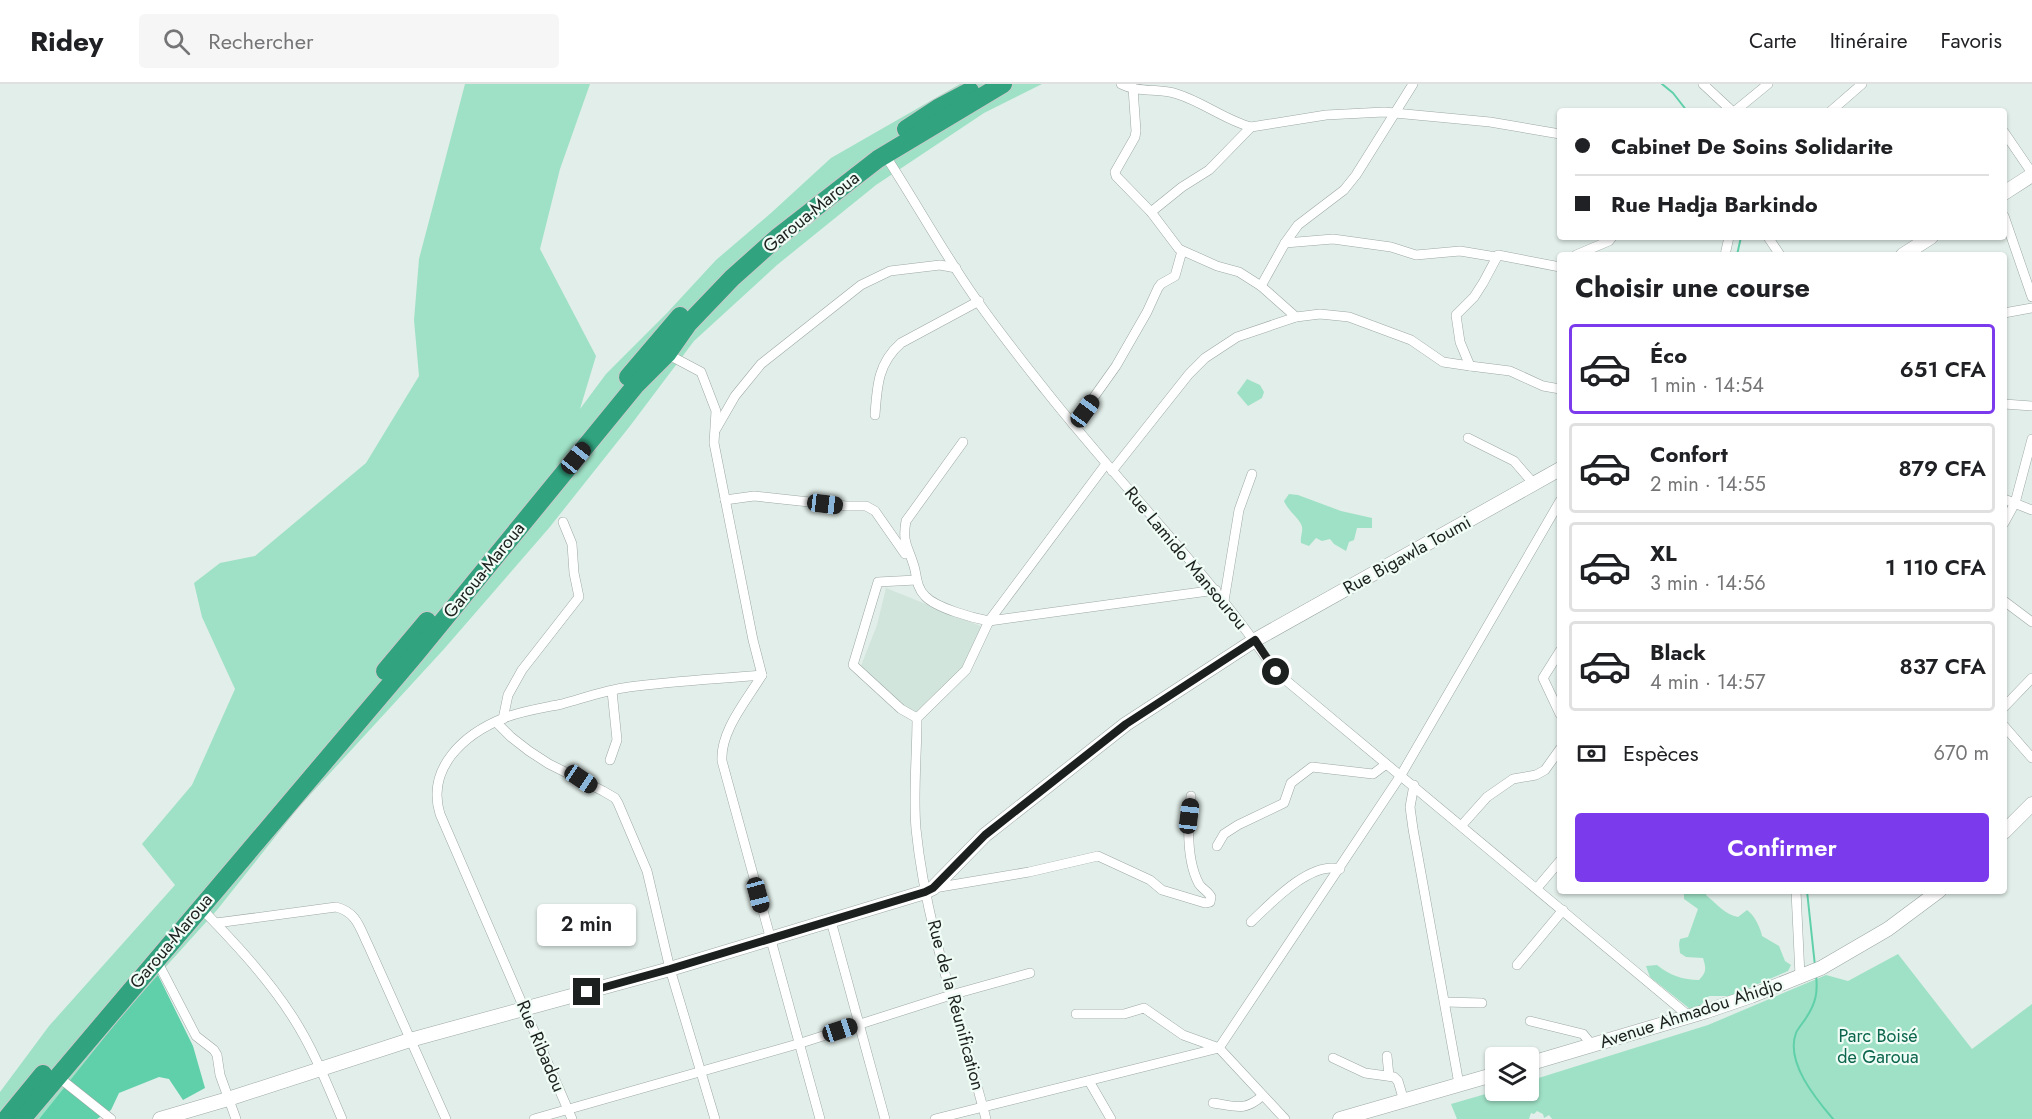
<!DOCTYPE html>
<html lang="fr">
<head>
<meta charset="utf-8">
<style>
	:root { --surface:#fff; --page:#f6f6f6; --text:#202124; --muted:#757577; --line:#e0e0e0; --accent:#7c3aed }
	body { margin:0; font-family:Jost,sans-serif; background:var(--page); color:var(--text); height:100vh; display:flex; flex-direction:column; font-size:22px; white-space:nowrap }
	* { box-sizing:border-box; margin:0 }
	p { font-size:20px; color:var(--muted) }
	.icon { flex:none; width:33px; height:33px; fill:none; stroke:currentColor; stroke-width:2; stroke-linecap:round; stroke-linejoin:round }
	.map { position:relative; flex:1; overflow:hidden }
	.details { position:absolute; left:1557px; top:168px; width:450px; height:642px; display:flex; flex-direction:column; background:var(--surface); border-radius:6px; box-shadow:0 2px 4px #0004 }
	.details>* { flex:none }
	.banner { position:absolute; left:1557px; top:24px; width:450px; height:132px; border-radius:6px; box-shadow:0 2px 4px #0004; display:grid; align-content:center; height:132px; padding:0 18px; background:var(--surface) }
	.tools { position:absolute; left:1485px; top:963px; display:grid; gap:12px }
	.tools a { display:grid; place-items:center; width:54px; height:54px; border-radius:6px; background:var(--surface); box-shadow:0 2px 4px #0004; font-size:30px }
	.end { position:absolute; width:27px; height:27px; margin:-14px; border:8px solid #1c201e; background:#fff; box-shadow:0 0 0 3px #fff }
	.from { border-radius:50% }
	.bubble { position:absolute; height:42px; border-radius:6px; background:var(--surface); box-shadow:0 2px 4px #0004; font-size:20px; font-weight:600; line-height:42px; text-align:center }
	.car { position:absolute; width:18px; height:36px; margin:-18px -9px; border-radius:8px; box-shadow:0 0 4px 2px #0007; background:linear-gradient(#222 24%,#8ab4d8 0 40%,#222 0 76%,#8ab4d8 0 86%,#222 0) }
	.banner b { display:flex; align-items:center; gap:21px; height:57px; font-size:22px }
	.banner b+b { border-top:2px solid var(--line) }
	.banner i { width:15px; height:15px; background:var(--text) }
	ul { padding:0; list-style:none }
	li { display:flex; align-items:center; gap:18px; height:90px; margin:0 12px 9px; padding:0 6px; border:3px solid var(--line); border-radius:6px }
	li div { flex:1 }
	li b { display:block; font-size:22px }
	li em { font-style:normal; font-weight:600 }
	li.active { border-color:var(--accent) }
	li>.icon { width:54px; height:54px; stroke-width:1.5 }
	h2 { padding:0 18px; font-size:27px; line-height:72px }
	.pay { display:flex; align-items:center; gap:15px; height:66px; padding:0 18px; font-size:22px }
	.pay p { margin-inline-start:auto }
	.button { display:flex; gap:12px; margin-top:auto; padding:12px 18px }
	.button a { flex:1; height:69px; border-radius:6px; background:var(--accent); color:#fff; font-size:24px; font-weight:600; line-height:69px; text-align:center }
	header { display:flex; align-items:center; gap:36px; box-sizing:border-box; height:84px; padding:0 30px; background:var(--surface); border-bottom:2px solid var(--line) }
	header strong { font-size:28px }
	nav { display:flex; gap:33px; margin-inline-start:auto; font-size:21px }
	.search { width:420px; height:54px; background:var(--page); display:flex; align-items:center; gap:15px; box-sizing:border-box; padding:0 21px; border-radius:6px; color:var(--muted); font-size:22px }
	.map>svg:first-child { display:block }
	.built { fill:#d1e5dc }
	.green { fill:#9fe1c6 }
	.water { fill:#5fd0a9 }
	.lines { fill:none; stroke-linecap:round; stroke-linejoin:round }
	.stream { stroke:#5fd0a9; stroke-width:2 }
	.street-casing { stroke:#9da8a4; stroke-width:10 }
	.secondary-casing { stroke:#9da8a4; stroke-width:15 }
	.highway-casing { stroke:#c9c9c9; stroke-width:20 }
	.street { stroke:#fff; stroke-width:9 }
	.secondary { stroke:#fff; stroke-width:14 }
	.highway { stroke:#31a37f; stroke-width:18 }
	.route { stroke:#1c201e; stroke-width:8 }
	.labels { text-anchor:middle; stroke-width:4.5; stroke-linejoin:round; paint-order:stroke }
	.street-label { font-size:18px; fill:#1c201e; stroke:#f0fcf6 }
	.park-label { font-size:18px; fill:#0b664d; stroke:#f0fcf6 }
</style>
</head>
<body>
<header>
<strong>Ridey</strong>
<div class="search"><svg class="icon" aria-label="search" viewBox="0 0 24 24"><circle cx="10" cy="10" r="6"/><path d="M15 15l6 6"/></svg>Rechercher</div>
<nav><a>Carte</a><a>Itinéraire</a><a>Favoris</a></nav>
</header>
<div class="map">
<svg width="2032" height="1035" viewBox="0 0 2032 1035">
	<rect width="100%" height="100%" fill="#e2eee9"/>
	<polygon class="built" points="886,504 983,543 964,584 926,625 908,630 859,587 877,541"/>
	<g class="green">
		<polygon points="465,0 590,0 560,85 540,165 596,272 580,325 606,290 667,229 716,176 771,129 831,74 960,0 1042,0 984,29 876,101 777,181 694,257 630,342 549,444 444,565 298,724 217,826 123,930 39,1035 0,1035 0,1008 49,942 175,801 142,760 192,701 235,605 202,533 194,499 220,479 255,472 366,379 419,292 414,236 419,175"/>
		<polygon points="1247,295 1260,301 1264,308 1262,314 1248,322 1237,309"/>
		<path d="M1289,410L1298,411L1341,427L1372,434V444H1357L1354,456L1349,458L1346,467L1334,460L1330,455L1322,457L1316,454L1309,462L1301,459C1300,453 1303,448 1302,443C1302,437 1288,427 1284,417Z"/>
		<path d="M1684,807H1707L1706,811C1716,819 1725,831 1738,833L1747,826C1755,832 1760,843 1762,852L1779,862L1785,877L1791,881L1788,887L1730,912H1709L1697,925H1690L1650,893L1646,882L1657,881C1669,891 1683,896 1699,896C1707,888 1706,884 1703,874L1686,873L1680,869L1679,860L1680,855L1688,853L1698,825L1684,815Z"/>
		<polygon points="1898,870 1972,965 2032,920 2032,1035 1552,1035 1549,1031 1544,1034 1543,1030 1537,1027 1534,1030 1531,1029 1529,1035 1457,1035 1451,1020 1496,1007 1528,1006 1529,997 1708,941 1826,891 1848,897"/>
	</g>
	<polygon class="water" points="158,891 193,962 205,1004 183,1016 169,995 159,993 119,1009 111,1026 97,1035 39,1035 123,930"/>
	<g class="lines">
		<g class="stream">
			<polyline points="1662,0 1673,9 1687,27"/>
			<polyline points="1737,171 1741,153"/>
			<polyline points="1807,807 1815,882"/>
			<path d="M1816,891C1818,908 1816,919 1806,934C1803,939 1798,944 1796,949C1785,978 1816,1015 1833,1035"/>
		</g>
		<g class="street-casing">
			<g id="street">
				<path d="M1121,0C1138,9 1159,4 1177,10C1203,18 1225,36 1251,43L1326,31L1384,28L1490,38L1560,50"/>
				<polyline points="1703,0 1732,27"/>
				<polyline points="1133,4 1136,47 1135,53 1115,88 1116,92 1151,128 1179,165 1217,182 1239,188 1261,202 1296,233"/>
				<polyline points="1735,27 1768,0"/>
				<polyline points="1831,27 1862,0"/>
				<polyline points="2004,48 2032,89"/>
				<path d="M885,71C913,114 938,159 967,202C991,238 1019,273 1046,307C1121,402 1208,488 1276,588L1690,933"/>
				<polyline points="1151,128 1182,103 1209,86 1251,43"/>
				<polyline points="2004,132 2032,213"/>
				<polyline points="1768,153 1780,171"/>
				<polyline points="1285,159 1333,155 1391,163 1416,171 1460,167 1496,173"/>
				<polyline points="1576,171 1609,157 1612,153"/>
				<polyline points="1725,171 1729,153"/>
				<polyline points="1560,183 1498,171 1483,199 1474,213 1456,231 1460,258 1470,282 1510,287 1543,302 1560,305"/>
				<polyline points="1261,202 1285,159 1298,141 1344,106 1356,91 1413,0"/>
				<polyline points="2004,229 2032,224"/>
				<path d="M667,270L701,288L716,327L714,359L753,556L762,591C747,616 720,647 722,677L820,1035"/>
				<polyline points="2004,320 2032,322"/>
				<path d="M875,331C877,302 878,279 901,259L979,217"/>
				<polyline points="1074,341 1116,282 1147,228 1158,204 1161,200 1175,192 1182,167"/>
				<polyline points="716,345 735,312 761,280 861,201 890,187 940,181 956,184"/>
				<polyline points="1468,354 1514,377 1534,400"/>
				<path d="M963,358L906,437C902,459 908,462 914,482C917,492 916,503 925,512C936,524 973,534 989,537L1216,506"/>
				<polyline points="1112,387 1189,290 1205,274 1237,253 1296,233 1320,230 1349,233 1411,256 1443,278 1470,282"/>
				<polyline points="2004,415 2032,426"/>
				<polyline points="725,416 754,412 846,422 866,422 875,427 905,470"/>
				<polyline points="2004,439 2015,419 2032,355"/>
				<polyline points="916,496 878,498 853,581 901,625 917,634"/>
				<polyline points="1224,517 1239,426 1252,390"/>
				<polyline points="2004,517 2032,538"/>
				<polyline points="1560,567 1543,594 1560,630"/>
				<polyline points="2004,623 2032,594"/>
				<polyline points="503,635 508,611 522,586 579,513 574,489 572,460 563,438"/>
				<polyline points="496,638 511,653 529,667 549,680 603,707 615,714 618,719 647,787 670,885 715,1035"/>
				<polyline points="2004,642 2032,674"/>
				<polyline points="610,676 617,656 612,607"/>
				<polyline points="1414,701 1410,723 1413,745 1459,1000"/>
				<polyline points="1462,741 1487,713 1513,695 1536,691 1545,686 1560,665"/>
				<polyline points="1217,762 1224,750 1238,741 1284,719 1291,699 1312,683 1373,690 1385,681"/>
				<path d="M934,804L1029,788L1098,772L1150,796L1162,806L1205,819L1210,818L1211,813C1208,807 1202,805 1199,800C1186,776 1188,737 1191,712"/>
				<polyline points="1537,804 1560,777"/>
				<polyline points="1796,807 1800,892"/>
				<path d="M200,823C233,857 266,892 292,932C313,964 327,1000 342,1035"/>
				<polyline points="831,837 885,1035"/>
				<path d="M1251,838C1271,819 1310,777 1340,785"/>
				<path d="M216,839L336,823C357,828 360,845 369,863L446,1035"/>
				<polyline points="156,875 196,952 214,966 217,971 220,991 236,1035"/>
				<polyline points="1517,881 1563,826"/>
				<polyline points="1445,918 1482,919"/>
				<polyline points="1076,930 1124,930 1144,924 1183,951 1219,964 1285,1035"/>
				<polyline points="1530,937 1583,950 1592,961"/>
				<polyline points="1387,972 1389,992"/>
				<polyline points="1333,974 1365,989 1394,993 1398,997 1404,1017"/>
				<polyline points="57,992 111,1035"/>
				<polyline points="1089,997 1111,1035"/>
				<path d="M1213,1019C1236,1022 1244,1028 1262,1012"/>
				<polyline points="534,1035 801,959 951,911 1030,889"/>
				<path d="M572,1035L440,730C426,684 464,650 504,634C522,627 543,624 562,620C584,614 606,606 629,603C673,597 717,595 762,591"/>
				<polyline points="935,1035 1219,964 1401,691 1560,417"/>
				<path d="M986,1035C961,939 926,844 916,745C913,711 917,669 917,634L966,586L989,537L1106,380"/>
			</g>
		</g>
		<g class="secondary-casing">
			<g id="secondary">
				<polyline points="2004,109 2032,91"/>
				<polyline points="1903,171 1931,153"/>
				<polyline points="2004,748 2032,720"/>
				<polyline points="1528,980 1707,927 1751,912 1821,884 1888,845 1939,807"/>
				<polyline points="160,1035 228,1015 410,956 670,885 925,808 933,804 985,751 1126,640 1255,556 1560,385"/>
				<polyline points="1340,1035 1496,990"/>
			</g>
		</g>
		<g class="highway-casing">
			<g id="highway">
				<polyline points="906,45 938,24 970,7"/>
				<polyline points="628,293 680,232"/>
				<polyline points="385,587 427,537"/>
				<polyline points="6,1035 43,990"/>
				<polyline points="22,1035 415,571 635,302 667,270 688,240 732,194 779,152 878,75 1003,0"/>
			</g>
		</g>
		<use href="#street" class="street"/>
		<use href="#secondary" class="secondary"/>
		<use href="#highway" class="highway"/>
	</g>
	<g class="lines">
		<polyline class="route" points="587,908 670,885 925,808 933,804 985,751 1126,640 1255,556 1276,588"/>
	</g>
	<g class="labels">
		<g class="street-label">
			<text transform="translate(811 128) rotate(-39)" y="6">Garoua-Maroua</text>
			<text transform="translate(1407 471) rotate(-29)" y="6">Rue Bigawla Toumi</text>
			<text transform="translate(1186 474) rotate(50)" y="6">Rue Lamido Mansourou</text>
			<text transform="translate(484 486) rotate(-51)" y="6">Garoua-Maroua</text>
			<text transform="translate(171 857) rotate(-50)" y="6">Garoua-Maroua</text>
			<text transform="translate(956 921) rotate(75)" y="6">Rue de la Réunification</text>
			<text transform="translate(1691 929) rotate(-18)" y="6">Avenue Ahmadou Ahidjo</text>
			<text transform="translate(541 962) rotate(67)" y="6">Rue Ribadou</text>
		</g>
		<g class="park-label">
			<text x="1878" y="958">Parc Boisé<tspan x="1878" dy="21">de Garoua</tspan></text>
		</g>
	</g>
</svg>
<div class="tools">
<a><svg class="icon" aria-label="layers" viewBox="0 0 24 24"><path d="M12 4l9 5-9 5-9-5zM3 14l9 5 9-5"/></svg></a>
</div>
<i class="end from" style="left:1276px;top:588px"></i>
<i class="end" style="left:587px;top:908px"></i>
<div class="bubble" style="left:537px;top:820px;width:99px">2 min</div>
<i class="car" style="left:1085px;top:327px;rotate:36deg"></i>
<i class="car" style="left:576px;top:374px;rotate:39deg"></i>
<i class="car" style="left:825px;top:420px;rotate:97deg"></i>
<i class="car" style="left:581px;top:695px;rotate:124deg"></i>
<i class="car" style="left:1189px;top:732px;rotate:7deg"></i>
<i class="car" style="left:758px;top:811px;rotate:165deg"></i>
<i class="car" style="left:840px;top:946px;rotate:72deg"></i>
<div class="banner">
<b><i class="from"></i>Cabinet De Soins Solidarite</b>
<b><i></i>Rue Hadja Barkindo</b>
</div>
<section class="details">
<h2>Choisir une course</h2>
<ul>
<li class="active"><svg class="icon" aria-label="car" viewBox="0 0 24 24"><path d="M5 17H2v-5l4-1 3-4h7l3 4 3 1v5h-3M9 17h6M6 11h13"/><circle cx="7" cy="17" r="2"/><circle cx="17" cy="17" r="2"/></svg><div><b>Éco</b><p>1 min · 14:54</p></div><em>651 CFA</em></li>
<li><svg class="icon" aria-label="car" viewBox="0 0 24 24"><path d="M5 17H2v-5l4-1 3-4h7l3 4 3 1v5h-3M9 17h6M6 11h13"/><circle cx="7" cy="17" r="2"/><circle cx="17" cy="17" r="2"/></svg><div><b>Confort</b><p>2 min · 14:55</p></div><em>879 CFA</em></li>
<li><svg class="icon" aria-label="car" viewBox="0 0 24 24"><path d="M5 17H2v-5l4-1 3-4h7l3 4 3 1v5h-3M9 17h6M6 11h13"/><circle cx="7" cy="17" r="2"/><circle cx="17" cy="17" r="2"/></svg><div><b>XL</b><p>3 min · 14:56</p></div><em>1 110 CFA</em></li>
<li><svg class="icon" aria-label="car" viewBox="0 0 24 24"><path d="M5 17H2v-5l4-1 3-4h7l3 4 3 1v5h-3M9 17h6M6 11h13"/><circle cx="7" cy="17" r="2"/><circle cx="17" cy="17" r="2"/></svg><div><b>Black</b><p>4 min · 14:57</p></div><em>837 CFA</em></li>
</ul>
<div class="pay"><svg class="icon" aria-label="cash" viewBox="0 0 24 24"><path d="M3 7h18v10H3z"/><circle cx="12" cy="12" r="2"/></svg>Espèces<p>670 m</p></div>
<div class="button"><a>Confirmer</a></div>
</section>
</div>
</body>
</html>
